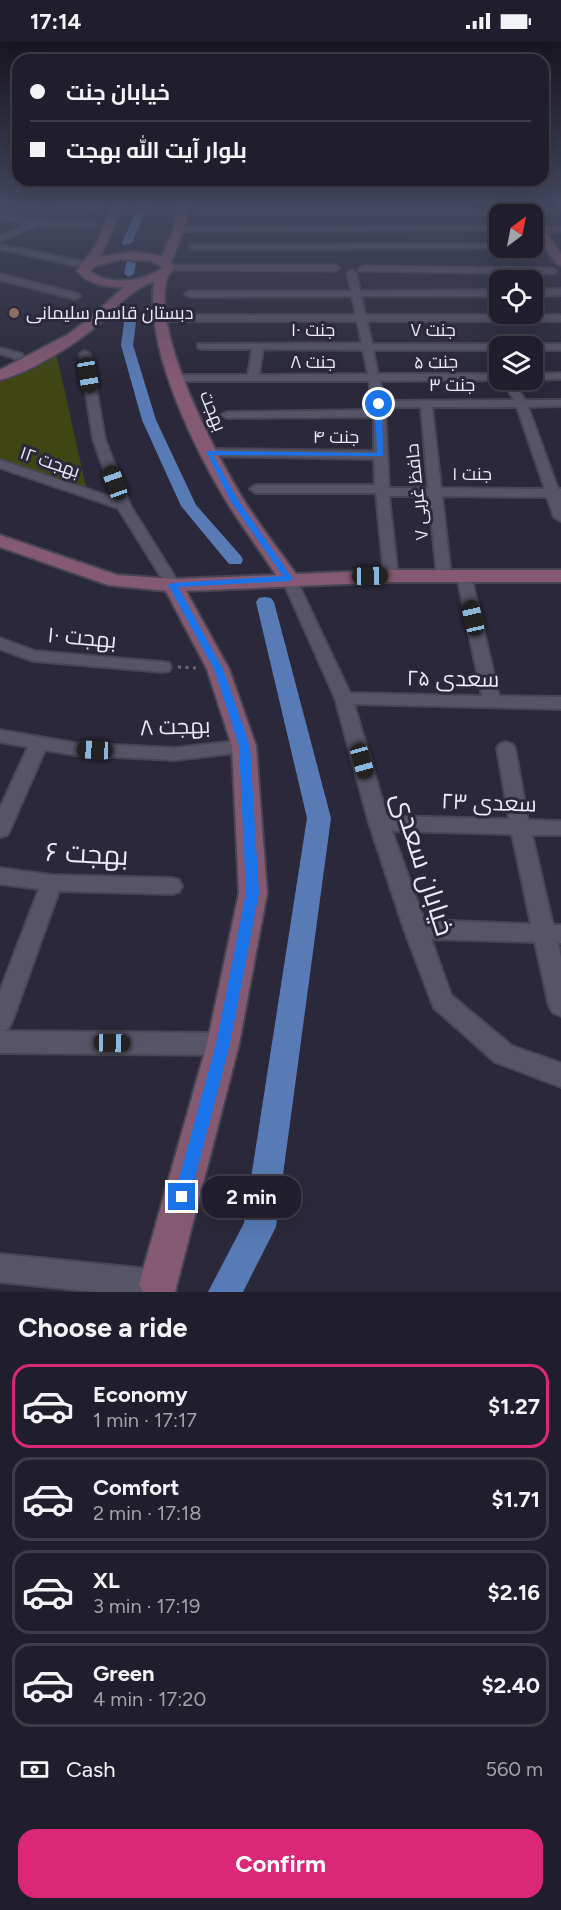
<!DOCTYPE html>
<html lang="en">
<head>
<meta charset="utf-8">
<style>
	:root { --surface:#201e2c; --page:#2d2b38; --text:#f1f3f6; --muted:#a2a2a9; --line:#3d3c48; --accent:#db2777 }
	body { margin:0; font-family:Figtree,Cairo,sans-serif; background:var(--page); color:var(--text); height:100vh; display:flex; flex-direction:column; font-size:22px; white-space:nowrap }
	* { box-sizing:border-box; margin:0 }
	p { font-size:20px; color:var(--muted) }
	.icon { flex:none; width:33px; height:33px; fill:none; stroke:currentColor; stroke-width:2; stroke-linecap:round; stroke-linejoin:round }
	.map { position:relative; height:1250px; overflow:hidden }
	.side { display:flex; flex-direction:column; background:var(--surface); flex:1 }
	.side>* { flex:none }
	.top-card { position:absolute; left:12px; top:12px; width:537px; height:132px; border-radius:18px; box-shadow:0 6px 24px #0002,0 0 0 2px var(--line); display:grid; align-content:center; height:132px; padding:0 18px; background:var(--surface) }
	.needle { width:39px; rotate:32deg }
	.fabs { position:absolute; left:489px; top:162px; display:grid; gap:12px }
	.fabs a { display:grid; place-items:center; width:54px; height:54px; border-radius:12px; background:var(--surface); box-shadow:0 6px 24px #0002,0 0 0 2px var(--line); font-size:30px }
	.end { position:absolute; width:27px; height:27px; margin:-14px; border:8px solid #1a73e8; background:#fff; box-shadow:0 0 0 3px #fff }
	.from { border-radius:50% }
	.bubble { position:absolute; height:42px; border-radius:18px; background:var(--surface); box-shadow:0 6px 24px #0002,0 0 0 2px var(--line); font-size:20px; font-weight:700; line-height:42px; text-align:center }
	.car { position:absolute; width:18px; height:36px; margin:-18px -9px; border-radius:8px; box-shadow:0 0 4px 2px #0007; background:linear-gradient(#222 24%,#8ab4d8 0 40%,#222 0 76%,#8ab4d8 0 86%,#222 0) }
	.top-card b { display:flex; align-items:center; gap:21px; height:57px; font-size:22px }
	.top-card b+b { border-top:2px solid var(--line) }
	.top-card i { width:15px; height:15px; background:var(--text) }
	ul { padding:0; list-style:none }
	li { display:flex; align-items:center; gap:18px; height:84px; margin:0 12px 9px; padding:0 6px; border:3px solid var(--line); border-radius:18px }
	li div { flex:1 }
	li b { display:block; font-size:22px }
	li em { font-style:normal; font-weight:700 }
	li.on { border-color:var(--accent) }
	li>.icon { width:54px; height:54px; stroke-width:1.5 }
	h2 { padding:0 18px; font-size:27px; line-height:72px }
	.pay { display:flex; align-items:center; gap:15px; height:66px; padding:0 18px; font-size:22px }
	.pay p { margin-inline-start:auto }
	.button { display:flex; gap:12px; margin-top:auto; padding:12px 18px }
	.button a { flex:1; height:69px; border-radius:18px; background:var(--accent); color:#fff; font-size:24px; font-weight:700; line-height:69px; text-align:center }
	.status { display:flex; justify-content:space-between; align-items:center; height:42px; padding:0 30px; background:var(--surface); direction:ltr }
	.status svg { height:16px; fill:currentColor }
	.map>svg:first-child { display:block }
	.green { fill:#3f4513 }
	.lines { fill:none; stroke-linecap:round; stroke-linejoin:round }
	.canal { fill:#587bb5; fill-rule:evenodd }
	.minor-casing { stroke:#474554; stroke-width:4 }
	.tertiary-casing { stroke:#474554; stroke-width:3 }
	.secondary-casing { stroke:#474554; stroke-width:4 }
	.path-far1 { stroke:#6a6878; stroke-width:1.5; stroke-dasharray:1.5 2; stroke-linecap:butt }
	.path { stroke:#6a6878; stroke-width:3; stroke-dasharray:3 4.5; stroke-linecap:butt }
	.minor { fill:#575468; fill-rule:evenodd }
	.tertiary { fill:#575468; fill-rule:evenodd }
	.secondary { fill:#845972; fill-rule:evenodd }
	.route { fill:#1a73e8 }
	.education-dot { fill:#8d6e63; stroke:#2a283a; stroke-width:2 }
	.labels { text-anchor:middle; stroke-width:6; stroke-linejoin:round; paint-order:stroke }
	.far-poi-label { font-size:18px; fill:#edebf7; stroke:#2a283a; text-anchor:start }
	.far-street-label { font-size:18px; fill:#edebf7; stroke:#2a283a }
	.street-label { font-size:22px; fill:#edebf7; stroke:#2a283a }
	.near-street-label { font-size:27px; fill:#edebf7; stroke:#2a283a }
</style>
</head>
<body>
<div class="status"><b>17:14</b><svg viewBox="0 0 49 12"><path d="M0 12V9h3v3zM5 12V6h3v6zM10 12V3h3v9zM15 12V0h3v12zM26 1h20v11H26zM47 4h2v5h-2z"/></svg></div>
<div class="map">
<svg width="561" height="1250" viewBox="0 0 561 1250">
	<rect width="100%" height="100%" fill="#2a283a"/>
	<polygon class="green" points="57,314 86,445 0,417 0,338"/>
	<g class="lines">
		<g class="canal">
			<polygon points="139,162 148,162 132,201 124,203 122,201"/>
			<polygon points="127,219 136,221 134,232 129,235 124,232"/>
			<polygon points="132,263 138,266 133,303 156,378 196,463 241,514 243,518 241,522 229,522 181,464 142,378 121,303 126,266"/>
			<polygon points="265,555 271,556 274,560 331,776 276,1185 243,1250 208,1250 244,1181 307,776 256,560 259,556"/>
		</g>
		<g class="minor-casing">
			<g id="minor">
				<polygon points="25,162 36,162 9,174 38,179 91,181 95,183 91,185 39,183 0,199 0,194 29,182 0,177 0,173"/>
				<polygon points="44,162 81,162 102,166 98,168"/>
				<polygon points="545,167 561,167 561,171 542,171"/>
				<polygon points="196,168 496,168 500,170 496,172 193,172"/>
				<polygon points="500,184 500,188 179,189 175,187 179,185"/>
				<polygon points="537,185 561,185 561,189 534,189 533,187"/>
				<polygon points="500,202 500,206 503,206 193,207 189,205 193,203"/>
				<polygon points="0,203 87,220 91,223 87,226 0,207"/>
				<path d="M352,228L356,231L360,249L500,248V254H361L365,273H561V279H367L372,302H500L505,304H500V308H373L378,332H500V338H512L525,358H561V364L528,365L558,447H561V479L554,475L547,455L442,454L451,534L444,538L437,534L429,454H389L398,534L391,538L384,534L376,451H256L250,447L256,443H375L374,417L205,414V408L209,407L374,409V375L227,376L221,373L227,370L373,368L369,339H178L173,336L178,333H248L252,307H202L198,306V302L362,301L357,279H159L154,276L159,273H356L352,254L190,255L185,252L190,249H351L348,231ZM263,307L363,308L368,332L259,333ZM502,338L514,358L384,359L380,339ZM385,365H421L428,446H389ZM432,365H517L545,447L441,446Z"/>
				<polygon points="0,232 78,252 80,254 75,257 0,238"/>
				<polygon points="561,247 561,253 532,254 532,248"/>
				<polygon points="532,302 561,302 561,308 532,308 532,304 527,304"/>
				<polygon points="0,306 22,312 23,314 18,317 0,312"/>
				<polygon points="85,309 90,312 105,397 130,463 180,543 178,546 168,546 118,466 0,426 0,418 114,456 93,397 80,312"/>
				<polygon points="561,331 561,337 532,338 529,338 532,338 532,332"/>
				<path d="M464,530L471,534L499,654L561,655V667L354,662L387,774L509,777L497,706L500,702L506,700L512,702L515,706L528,778L561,779V793H532L553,883H561V901H558L561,915V974L553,971L549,964L535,900L431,897L451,953L512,1004L561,1021V1045L495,1020L434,966L404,887L369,781L335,656L282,537L289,533L296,537L350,651L482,654L457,534ZM392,789L512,792L531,882L424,878Z"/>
				<polygon points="0,596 35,609 163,620 169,621 171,625 169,629 163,630 33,619 0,607"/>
				<polygon points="0,688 75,701 175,706 244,698 250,700 253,704 250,708 244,710 175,718 75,713 45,708 10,788 7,793 0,795 0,766 28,705 0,700"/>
				<polygon points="0,826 52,833 172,836 179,838 182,844 179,850 172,852 59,849 12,980 8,987 4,989 223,991 231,994 235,1002 231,1010 223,1013 0,1011 0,949 39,847 0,842"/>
				<polygon points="0,1212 159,1228 169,1232 173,1242 170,1250 96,1250 0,1240"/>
			</g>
		</g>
		<g class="tertiary-casing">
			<g id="tertiary">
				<polygon points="169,223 335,223 340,226 335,229 165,228 164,226"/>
				<polygon points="363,224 553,226 558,229 553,232 359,229 358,227"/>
			</g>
		</g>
		<g class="secondary-casing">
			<g id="secondary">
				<path d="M114,162H124L100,215L133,210L162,214L174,187L179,162H189L184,187L171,220L175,226C172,229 168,232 167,236C151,291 215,410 243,457C259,483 278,507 296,532L391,528H561V540H391L186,549L229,627L256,704L267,851L239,1002L175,1250H143L139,1242L207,1002L239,851L232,704L207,627L166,549L108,543L0,505V493L117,533L173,537L276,533C262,511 246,490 232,468C196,411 145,308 154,240C131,246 117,266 100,281C78,301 29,331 0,338V328L67,293L89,277L124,245C107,245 89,243 77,229L96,203ZM121,217L152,219L163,225C146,240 107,244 90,229L95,224Z"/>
				<polygon points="515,162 525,162 532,172 522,172"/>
				<polygon points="532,177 536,178 561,212 561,223 557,222 532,188"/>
			</g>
		</g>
		<polyline class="path-far1" points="132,164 170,164"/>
		<polyline class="path" points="178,625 196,626"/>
		<use href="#minor" class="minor"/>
		<use href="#tertiary" class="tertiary"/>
		<use href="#secondary" class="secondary"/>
	</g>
	<linearGradient id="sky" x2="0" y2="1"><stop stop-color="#171620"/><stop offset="0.48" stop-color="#444860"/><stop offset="1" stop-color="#444860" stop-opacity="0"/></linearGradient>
	<rect width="561" height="338" fill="url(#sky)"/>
	<polygon class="route" points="379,360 382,362 383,414 213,413 238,458 293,537 289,539 178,545 223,627 250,704 259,851 230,1002 190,1155 188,1160 182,1163 176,1160 174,1155 216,1002 246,851 239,704 214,627 168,543 173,541 283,534 230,458 206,409 377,411 375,362"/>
	<circle class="education-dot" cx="14" cy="271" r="6"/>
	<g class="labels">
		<g class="far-poi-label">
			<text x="26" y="277">دبستان قاسم سلیمانی</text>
		</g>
		<g class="far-street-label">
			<text x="313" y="294">جنت ۱۰</text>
			<text x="433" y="294">جنت ۷</text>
			<text x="313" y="326">جنت ۸</text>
			<text transform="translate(436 320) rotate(-1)" y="6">جنت ۵</text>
			<text x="452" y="349">جنت ۳</text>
			<text transform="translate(213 369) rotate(68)" y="6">بهجت</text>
			<text x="336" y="401">جنت ۴</text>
			<text transform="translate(50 420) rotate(19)" y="6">بهجت ۱۲</text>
			<text x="472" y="438">جنت ۱</text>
			<text transform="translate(417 450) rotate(-96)" y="6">حافظ غربی ۷</text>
		</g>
		<g class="street-label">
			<text transform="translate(82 595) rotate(5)" y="8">بهجت ۱۰</text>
			<text transform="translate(453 636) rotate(1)" y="8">سعدی ۲۵</text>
			<text transform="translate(175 684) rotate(-2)" y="8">بهجت ۸</text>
			<text transform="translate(489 760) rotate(2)" y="8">سعدی ۲۳</text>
		</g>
		<g class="near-street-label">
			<text transform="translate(87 812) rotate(3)" y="9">بهجت ۶</text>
			<text transform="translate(423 822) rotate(72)" y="9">خیابان سعدی</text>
		</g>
	</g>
</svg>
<div class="fabs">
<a><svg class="needle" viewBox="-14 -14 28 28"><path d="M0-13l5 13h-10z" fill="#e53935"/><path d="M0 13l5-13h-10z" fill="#a2a2a9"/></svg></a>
<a><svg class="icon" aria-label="locate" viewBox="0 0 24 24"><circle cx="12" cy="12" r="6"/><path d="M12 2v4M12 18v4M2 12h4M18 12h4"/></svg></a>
<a><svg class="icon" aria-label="layers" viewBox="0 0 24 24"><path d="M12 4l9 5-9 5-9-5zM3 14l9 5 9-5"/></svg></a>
</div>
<i class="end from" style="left:379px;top:362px"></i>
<i class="end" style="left:182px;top:1155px"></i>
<div class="bubble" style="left:202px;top:1134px;width:99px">2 min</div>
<i class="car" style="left:88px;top:333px;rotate:170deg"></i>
<i class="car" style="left:115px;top:441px;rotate:340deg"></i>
<i class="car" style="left:370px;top:534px;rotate:89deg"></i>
<i class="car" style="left:473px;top:576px;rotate:347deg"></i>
<i class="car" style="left:95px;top:708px;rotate:273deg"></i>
<i class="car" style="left:362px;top:719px;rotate:164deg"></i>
<i class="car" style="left:112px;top:1001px;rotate:91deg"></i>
<div class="top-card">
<b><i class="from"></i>خیابان جنت</b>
<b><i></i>بلوار آیت الله بهجت</b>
</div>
</div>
<section class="side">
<h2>Choose a ride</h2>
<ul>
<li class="on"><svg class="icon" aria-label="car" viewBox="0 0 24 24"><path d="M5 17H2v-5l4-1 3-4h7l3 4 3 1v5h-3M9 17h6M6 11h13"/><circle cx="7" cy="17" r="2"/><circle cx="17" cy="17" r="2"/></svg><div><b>Economy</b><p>1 min · 17:17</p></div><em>$1.27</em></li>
<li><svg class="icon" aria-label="car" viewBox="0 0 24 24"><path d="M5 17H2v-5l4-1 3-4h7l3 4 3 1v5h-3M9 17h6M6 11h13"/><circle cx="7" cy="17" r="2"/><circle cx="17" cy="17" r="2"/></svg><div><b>Comfort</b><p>2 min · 17:18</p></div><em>$1.71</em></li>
<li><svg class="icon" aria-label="car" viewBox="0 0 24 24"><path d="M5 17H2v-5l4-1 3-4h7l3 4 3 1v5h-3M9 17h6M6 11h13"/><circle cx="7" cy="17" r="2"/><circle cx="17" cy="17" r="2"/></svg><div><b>XL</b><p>3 min · 17:19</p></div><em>$2.16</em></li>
<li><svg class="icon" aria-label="car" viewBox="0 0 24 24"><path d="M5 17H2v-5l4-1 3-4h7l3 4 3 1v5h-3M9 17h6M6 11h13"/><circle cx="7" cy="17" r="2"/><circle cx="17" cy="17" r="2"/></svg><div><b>Green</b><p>4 min · 17:20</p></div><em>$2.40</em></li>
</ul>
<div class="pay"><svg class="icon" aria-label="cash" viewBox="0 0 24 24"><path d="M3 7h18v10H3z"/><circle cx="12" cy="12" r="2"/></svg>Cash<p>560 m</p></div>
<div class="button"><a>Confirm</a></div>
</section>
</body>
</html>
